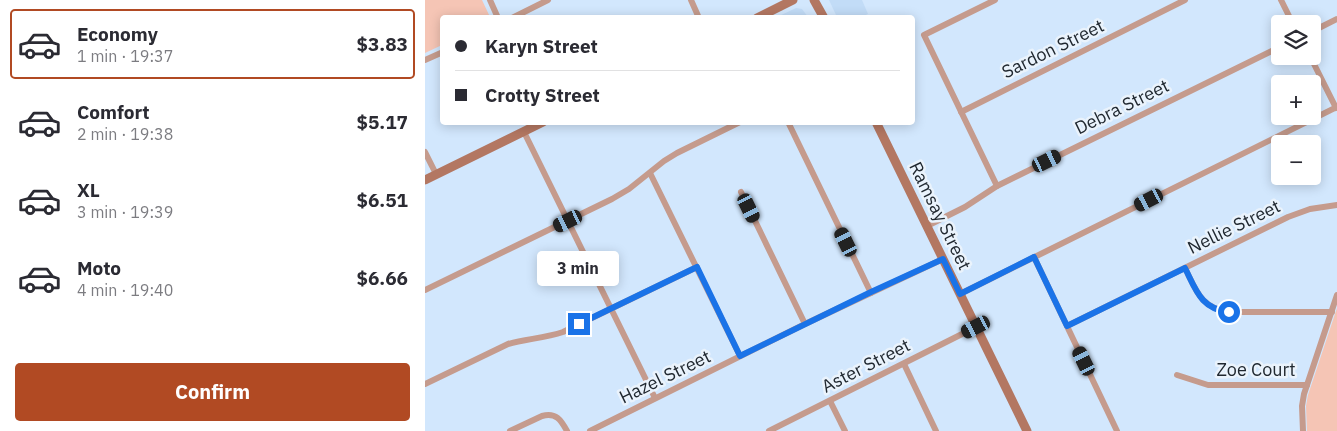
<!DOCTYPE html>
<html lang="en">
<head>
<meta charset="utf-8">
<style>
	:root { --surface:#fff; --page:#f2f2f3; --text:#2b2b33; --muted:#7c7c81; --line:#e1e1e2; --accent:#b14a23 }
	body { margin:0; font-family:"IBM Plex Sans",sans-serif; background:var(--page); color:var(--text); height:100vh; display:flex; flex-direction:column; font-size:19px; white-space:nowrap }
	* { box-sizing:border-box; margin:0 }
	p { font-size:16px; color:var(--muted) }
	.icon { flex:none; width:28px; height:28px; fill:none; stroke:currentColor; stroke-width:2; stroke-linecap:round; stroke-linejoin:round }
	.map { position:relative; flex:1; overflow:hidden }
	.panel { display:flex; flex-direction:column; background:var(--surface); width:425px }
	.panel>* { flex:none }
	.top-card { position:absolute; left:15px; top:15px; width:475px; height:110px; border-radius:5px; box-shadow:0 2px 12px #0003; display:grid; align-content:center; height:110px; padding:0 15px; background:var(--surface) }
	.controls { position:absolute; left:846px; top:15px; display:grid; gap:10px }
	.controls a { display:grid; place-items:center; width:50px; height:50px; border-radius:5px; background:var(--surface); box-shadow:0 2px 12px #0003; font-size:25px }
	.end { position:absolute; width:22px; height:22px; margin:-11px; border:6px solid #1a73e8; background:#fff; box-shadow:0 0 0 2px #fff }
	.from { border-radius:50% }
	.bubble { position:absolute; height:35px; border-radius:5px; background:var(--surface); box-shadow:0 2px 12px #0003; font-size:16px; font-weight:700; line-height:35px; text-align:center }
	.car { position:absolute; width:15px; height:30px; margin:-15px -8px; border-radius:6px; box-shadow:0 0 4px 1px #0007; background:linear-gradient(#222 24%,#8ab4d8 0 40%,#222 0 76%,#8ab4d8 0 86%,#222 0) }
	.top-card b { display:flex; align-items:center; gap:18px; height:48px; font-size:19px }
	.top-card b+b { border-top:1px solid var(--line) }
	.top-card i { width:12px; height:12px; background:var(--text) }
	ul { padding:9px 0 0; list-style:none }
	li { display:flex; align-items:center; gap:15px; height:70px; margin:0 10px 8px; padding:0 5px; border:2px solid transparent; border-radius:5px }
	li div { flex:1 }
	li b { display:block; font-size:19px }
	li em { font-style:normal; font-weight:700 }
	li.selected { border-color:var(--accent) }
	li>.icon { width:45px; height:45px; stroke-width:1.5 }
	.button { display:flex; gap:10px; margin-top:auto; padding:10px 15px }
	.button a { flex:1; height:58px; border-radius:5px; background:var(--accent); color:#fff; font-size:20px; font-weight:700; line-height:58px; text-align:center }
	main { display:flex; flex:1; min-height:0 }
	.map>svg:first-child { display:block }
	.built { fill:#c2dcf7 }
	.green { fill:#f5c5b5 }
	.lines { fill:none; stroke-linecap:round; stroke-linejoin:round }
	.street { stroke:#c59b8d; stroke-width:6 }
	.secondary { stroke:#b37762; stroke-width:9 }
	.route { stroke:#1a73e8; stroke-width:6 }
	.labels { text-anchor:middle; stroke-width:5; stroke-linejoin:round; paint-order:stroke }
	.street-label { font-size:18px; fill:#202830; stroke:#eaf3fc }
</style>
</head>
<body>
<main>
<section class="panel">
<ul>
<li class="selected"><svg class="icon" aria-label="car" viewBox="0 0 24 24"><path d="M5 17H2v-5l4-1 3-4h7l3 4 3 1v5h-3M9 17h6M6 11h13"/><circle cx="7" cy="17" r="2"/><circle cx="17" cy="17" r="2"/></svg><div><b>Economy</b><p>1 min · 19:37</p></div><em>$3.83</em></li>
<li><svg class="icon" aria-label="car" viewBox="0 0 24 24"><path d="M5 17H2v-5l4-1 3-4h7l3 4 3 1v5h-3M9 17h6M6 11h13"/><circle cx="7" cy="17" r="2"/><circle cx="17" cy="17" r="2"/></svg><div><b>Comfort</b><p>2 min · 19:38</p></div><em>$5.17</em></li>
<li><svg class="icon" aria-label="car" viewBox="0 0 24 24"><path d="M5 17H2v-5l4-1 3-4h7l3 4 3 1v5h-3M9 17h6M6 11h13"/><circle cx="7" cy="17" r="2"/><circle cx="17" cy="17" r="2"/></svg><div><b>XL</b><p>3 min · 19:39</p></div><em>$6.51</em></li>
<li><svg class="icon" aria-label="car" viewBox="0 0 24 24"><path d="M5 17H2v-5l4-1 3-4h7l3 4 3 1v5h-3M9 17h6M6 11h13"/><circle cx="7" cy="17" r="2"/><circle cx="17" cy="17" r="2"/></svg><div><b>Moto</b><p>4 min · 19:40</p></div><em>$6.66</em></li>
</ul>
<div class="button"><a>Confirm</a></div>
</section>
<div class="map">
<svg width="912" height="431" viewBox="0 0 912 431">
	<rect width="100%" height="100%" fill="#d2e7fd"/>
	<g class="built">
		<polygon points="404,0 437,0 443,14 436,17 412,17"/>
		<polygon points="371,8 377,9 383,17 352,17"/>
	</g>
	<g class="green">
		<polygon points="0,0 57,0 65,17 18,18 17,45 0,53"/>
		<polygon points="912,308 912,431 882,431 881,406 883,395"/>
	</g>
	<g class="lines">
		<g class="street">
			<polyline points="65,0 73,18"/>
			<polyline points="266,0 274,18"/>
			<polyline points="570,0 499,35 572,186"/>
			<polyline points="856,0 868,24"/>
			<polyline points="87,18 123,0"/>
			<polyline points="888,31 912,19"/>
			<polyline points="885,56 911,108"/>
			<polyline points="0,60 18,52"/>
			<polyline points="536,112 760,0"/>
			<polyline points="363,122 446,293"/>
			<polyline points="99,132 230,398"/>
			<polyline points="0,152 11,174"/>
			<polyline points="225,173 315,356"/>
			<polyline points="316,192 380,324"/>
			<polyline points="502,226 540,207 572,186 855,47"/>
			<polyline points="609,257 692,431"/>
			<path d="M760,268C771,290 776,309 805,312H907"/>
			<polyline points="0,290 187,199 204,189 239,161 252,153 315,122"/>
			<polyline points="535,294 912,107"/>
			<polyline points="642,326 863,217 885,209 912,205"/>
			<polyline points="479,364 511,431"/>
			<polyline points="752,375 783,385 882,385"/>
			<path d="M0,384L83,344C101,339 120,338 138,332L272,267"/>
			<polyline points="405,401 420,431"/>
			<path d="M85,431L117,416C131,412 136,420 142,431"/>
			<polyline points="165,431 380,324 518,259"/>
			<polyline points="344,431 551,327"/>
			<polyline points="878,431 877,406 879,394 912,295"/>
		</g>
		<g class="secondary">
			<polyline points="389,0 399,18"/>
			<polyline points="332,18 368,0"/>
			<polyline points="451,122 602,431"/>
			<polyline points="0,180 118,122"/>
		</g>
	</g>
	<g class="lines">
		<path class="route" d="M154,324L272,267L315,356L446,292L518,259L535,294L609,257L642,326L760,268C771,290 776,309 804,312"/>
	</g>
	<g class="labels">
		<g class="street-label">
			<text transform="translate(628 49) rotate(-26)" y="6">Sardon Street</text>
			<text transform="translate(697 107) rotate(-26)" y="6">Debra Street</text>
			<text transform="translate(515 216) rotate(64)" y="6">Ramsay Street</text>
			<text transform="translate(809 227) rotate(-26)" y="6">Nellie Street</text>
			<text transform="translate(441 366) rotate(-27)" y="6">Aster Street</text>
			<text x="831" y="376">Zoe Court</text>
			<text transform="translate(240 377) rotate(-26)" y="6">Hazel Street</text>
		</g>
	</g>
</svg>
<div class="controls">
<a><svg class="icon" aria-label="layers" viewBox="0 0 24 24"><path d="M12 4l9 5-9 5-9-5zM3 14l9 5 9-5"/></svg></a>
<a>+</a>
<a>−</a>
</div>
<i class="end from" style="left:804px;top:312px"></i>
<i class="end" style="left:154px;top:324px"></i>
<div class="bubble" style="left:112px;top:251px;width:82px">3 min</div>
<i class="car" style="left:622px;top:161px;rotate:64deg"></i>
<i class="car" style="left:724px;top:200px;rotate:243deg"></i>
<i class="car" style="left:324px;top:208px;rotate:154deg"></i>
<i class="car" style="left:143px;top:221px;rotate:244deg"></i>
<i class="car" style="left:421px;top:242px;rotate:334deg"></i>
<i class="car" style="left:551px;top:327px;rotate:243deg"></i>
<i class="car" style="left:659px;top:361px;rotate:334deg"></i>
<div class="top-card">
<b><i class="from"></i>Karyn Street</b>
<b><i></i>Crotty Street</b>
</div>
</div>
</main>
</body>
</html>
